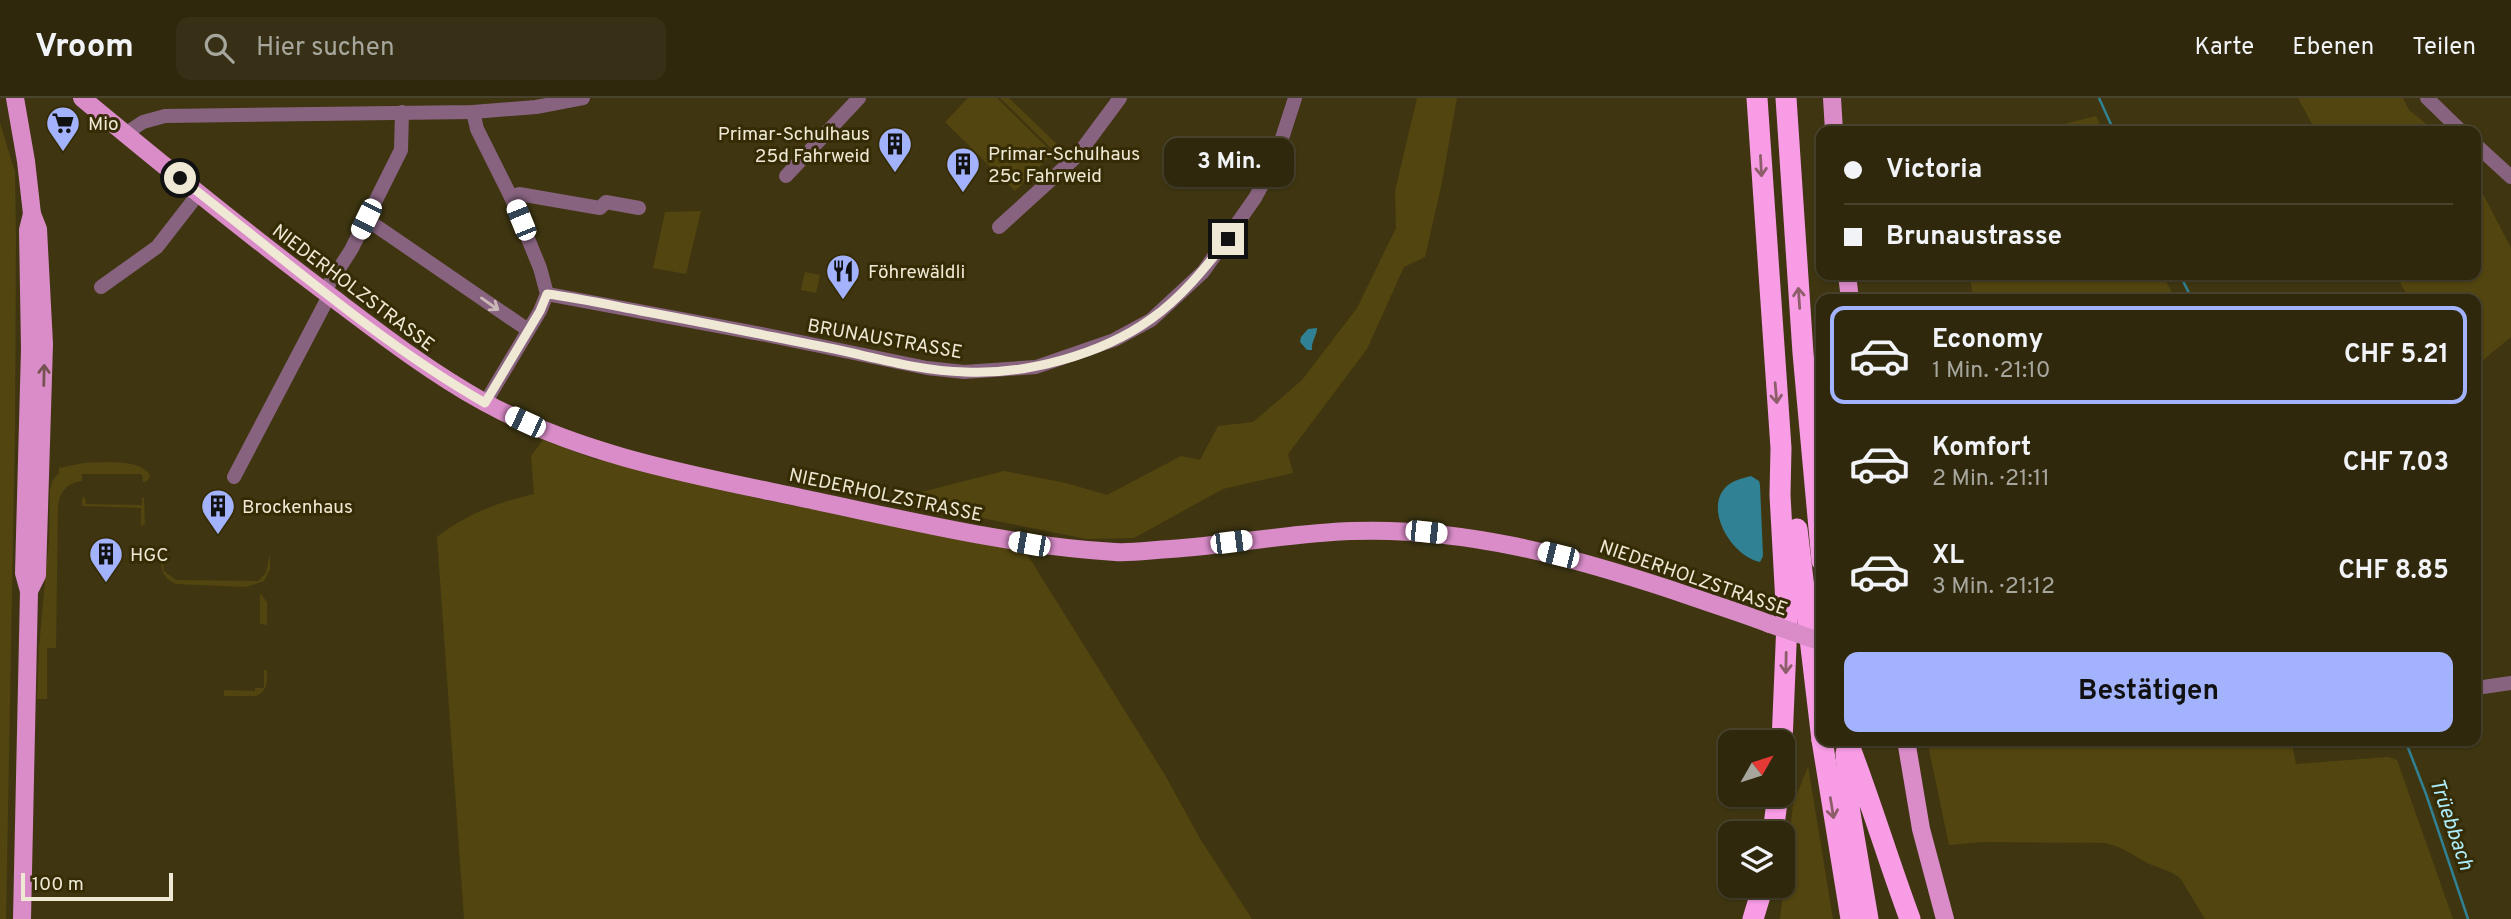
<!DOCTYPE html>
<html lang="de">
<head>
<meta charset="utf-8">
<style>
	:root { --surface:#2f280d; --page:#373016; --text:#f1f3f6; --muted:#a7a69d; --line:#4a442e; --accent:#a3b2fd }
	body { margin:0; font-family:Overpass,sans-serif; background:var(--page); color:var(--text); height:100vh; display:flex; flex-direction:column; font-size:26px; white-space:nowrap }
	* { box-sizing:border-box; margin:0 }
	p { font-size:23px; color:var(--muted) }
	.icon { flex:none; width:38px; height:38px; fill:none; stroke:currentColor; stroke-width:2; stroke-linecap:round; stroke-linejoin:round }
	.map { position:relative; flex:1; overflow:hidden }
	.sheet { position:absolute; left:1816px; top:196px; width:665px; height:452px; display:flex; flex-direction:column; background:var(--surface); border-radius:14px; box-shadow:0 2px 5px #0004,0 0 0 2px var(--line) }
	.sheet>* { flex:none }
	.guide { position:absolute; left:1816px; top:28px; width:665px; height:154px; border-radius:14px; box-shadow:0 2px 5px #0004,0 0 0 2px var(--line); display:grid; align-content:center; height:154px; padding:0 28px; background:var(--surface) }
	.needle { width:46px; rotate:51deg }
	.fabs { position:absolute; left:1718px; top:632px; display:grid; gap:14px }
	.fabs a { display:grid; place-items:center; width:77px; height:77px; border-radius:14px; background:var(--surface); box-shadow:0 2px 5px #0004,0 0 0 2px var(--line); font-size:35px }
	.scale { position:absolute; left:21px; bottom:18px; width:152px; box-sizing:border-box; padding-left:7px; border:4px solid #eee8d4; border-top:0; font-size:19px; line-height:24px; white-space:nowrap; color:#eee8d4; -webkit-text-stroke:5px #352c05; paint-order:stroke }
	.end { position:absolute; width:32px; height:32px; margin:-16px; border:9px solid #eee8d4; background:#111; box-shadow:0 0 0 4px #111 }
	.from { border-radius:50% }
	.bubble { position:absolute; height:49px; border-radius:14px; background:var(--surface); box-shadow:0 2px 5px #0004,0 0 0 2px var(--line); font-size:23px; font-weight:700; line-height:49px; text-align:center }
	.car { position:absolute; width:21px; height:42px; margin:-21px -10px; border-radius:9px; box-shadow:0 0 5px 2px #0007; background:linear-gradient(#fff 24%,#345 0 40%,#fff 0 76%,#345 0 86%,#fff 0) }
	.guide b { display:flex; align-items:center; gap:24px; height:66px; font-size:26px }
	.guide b+b { border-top:2px solid var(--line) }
	.guide i { width:18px; height:18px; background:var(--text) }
	ul { padding:12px 0 0; list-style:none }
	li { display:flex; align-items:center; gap:21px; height:98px; margin:0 14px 10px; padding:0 14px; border:4px solid transparent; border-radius:14px }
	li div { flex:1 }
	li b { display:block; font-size:26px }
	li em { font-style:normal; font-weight:700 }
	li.selected { border-color:var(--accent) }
	li>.icon { width:63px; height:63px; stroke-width:1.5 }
	.cta { display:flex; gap:14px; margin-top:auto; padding:14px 28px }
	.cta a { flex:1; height:80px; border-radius:14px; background:var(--accent); color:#111; font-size:28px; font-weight:700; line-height:80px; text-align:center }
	header { display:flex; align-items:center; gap:42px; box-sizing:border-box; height:98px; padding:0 35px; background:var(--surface); border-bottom:2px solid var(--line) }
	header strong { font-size:33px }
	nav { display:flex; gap:38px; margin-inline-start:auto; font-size:24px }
	.search { width:490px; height:63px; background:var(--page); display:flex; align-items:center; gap:18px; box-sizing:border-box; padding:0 24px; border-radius:14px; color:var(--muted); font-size:26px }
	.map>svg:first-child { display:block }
	.green { fill:#52450f }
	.water { fill:#308193 }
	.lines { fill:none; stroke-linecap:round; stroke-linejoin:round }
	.stream { stroke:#308193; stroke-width:2.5 }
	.minor { stroke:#886380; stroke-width:14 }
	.major { stroke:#d98cc8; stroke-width:18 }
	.highway { stroke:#f89ce5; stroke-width:21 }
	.major-bridge { stroke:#d98cc8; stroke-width:18 }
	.oneway { stroke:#8d5e6a }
	.oneway2 { stroke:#cab9b7 }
	.oneway3 { stroke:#775253 }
	.route { stroke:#eee8d4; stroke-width:9 }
	.labels { text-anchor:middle; stroke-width:6; stroke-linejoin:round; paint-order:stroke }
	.poi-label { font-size:19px; fill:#eee8d4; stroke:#352c05; text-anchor:start }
	.street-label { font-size:19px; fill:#eee8d4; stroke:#352c05 }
	.water-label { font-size:21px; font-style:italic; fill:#adecfc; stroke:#352c05 }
</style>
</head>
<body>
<header>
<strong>Vroom</strong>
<div class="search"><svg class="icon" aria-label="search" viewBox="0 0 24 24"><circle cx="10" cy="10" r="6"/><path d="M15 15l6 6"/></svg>Hier suchen</div>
<nav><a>Karte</a><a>Ebenen</a><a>Teilen</a></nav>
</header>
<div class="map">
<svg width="2511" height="821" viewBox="0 0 2511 821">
	<rect width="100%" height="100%" fill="#3f3611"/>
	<g class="green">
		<polygon points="968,0 997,0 1053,55 1015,93 945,24"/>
		<polygon points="1000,0 1009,0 1062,51 1057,56"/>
		<polygon points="1417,0 1457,0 1441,89 1425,159 1404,169 1367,251 1288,356 1293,375 1223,391 1134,440 1087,441 890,402 1004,373 1066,385 1107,397 1181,358 1200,362 1218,328 1253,324 1302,282 1357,210 1396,130 1395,93"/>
		<polygon points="2298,0 2403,0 2409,12 2435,33 2316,33"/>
		<polygon points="2096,18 2103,33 2060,33 2064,26"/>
		<polygon points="0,25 15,74 16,140 15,333 6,821 0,821"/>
		<polygon points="2476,88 2481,92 2511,150 2511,239 2476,268 2476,201 2409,201 2396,177 2476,177"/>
		<polygon points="701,113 686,176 653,170 665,114"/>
		<polygon points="805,174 820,177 816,195 801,192"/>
		<polygon points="1970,177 2163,177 2175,201 1973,201"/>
		<path d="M543,342L597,362L599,360L760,401L1025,453L1165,677L1199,739L1252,821H464L437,439C466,416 499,404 534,396L531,358Z"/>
		<path d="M84,365C102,365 142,360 150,378L147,383L143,384L142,376H82V383C67,385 60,393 58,408L56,550H47V601H37L39,549L49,441L50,392L53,382L59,375V370Z"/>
		<polygon points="85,399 86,406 142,407 142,399 144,400 145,426 141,428 141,410 82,408 82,401"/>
		<path d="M161,451L164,473L176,482L258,483L266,475L270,455V471L264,483L246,489L176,486C159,479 161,466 161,451Z"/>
		<polygon points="260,495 267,504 267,527 260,526"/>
		<path d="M264,572H267C267,583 268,593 256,598H224V592L255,593V590H264Z"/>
		<path d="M1927,642H2291L2296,666L2388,659L2397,662L2453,821H2205L2180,780C2170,772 2158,770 2147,765C2133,757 2121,748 2105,745L1982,744L1949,747Z"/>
		<polygon points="1808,668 1833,821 1780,821 1793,707"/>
	</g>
	<g class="water">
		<path d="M1317,230C1317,238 1311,243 1312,252H1307L1300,244L1301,239L1308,231Z"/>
		<path d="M1751,378L1759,383L1760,387L1763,458L1760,464C1733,459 1704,413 1725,390C1732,382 1741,381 1751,378Z"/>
	</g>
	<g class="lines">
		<g class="stream">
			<polyline points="2099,0 2114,33"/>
			<polyline points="2180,177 2192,201"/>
			<polyline points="2405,642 2426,696 2468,821"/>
		</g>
		<g class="minor">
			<polyline points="2427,0 2461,33"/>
			<polyline points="473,14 477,31 511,99 540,170 547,196 540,213 485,305"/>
			<polyline points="125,36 143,24 165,18 473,14 536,9 583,0"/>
			<polyline points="2476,47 2511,79"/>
			<polyline points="786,78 859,0"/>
			<polyline points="511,99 519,96 600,110 606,104 639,110"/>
			<polyline points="366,121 528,232"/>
			<polyline points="999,129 1077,58 1120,0"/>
			<polyline points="101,189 157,149 199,95"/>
			<polyline points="324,194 351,152 401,52 402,14"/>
			<polyline points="547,196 761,236 927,270 964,274 1036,269 1114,242 1151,222 1203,174 1255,100 1274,65 1295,0"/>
			<polyline points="234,379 329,198"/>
			<polyline points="2476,590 2511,585"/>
		</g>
		<g class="major">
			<polyline points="15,0 26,63 32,116 38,131 44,246 37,477 29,493"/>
			<path d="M82,0C164,68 247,136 333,200C382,237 430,274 484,304C586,360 704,379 816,403C915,424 1014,448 1115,454C1133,455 1151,452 1170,451C1231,447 1291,435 1352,433C1464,429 1569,458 1675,493C1706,504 1739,514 1770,526"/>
			<polyline points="1832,0 1834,33"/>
			<polyline points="1847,177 1850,201"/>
			<polyline points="1906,642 1921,731 1945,821"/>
			<polyline points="22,821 29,493 24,475 30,251 28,132 32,116"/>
		</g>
		<g class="highway">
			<polyline points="1757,0 1781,350 1780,397 1787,524 1782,644"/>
			<polyline points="1786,0 1803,255 1822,463"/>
			<polyline points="1797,431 1822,642"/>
			<polyline points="1822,642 1851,821"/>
			<path d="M1847,642C1870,701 1888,762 1910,821"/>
			<polyline points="1846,655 1850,715 1868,821"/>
			<polyline points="1773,735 1778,696"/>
			<polyline points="1753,821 1763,788"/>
		</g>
		<polyline class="major-bridge" points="1770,526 1822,544"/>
	</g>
	<defs><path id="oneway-shaft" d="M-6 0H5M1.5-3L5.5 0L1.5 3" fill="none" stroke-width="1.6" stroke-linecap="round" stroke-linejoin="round" transform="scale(1.75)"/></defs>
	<g class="oneway">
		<use href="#oneway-shaft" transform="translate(1761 68) rotate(87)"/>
		<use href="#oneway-shaft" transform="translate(1799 200) rotate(-94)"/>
		<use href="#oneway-shaft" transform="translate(1776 295) rotate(85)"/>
		<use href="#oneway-shaft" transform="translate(1786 565) rotate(91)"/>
		<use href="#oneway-shaft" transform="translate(1832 710) rotate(81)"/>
	</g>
	<use class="oneway2" href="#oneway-shaft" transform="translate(490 206) rotate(35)"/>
	<use class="oneway3" href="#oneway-shaft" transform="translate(44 277) rotate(-89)"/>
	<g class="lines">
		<path class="route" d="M180,80C280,157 375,242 485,305L540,213L547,196C579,200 610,207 641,213C707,225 773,239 839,252C880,261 922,273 965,274C1025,277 1101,257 1151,221C1181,200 1205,170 1228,141"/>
	</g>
	<defs>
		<g id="supermarket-pin" transform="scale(1.75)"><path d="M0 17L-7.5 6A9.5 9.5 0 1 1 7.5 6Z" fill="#a3b2fd" stroke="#352c05"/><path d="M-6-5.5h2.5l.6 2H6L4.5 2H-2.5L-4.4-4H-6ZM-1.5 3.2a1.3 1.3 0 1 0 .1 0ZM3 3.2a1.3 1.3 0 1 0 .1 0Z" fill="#111"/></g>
		<g id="building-pin" transform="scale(1.75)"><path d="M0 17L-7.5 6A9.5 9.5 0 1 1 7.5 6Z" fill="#a3b2fd" stroke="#352c05"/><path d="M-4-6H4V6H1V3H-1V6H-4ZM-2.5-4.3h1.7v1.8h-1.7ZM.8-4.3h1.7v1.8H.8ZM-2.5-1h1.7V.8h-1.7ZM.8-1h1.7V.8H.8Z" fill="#111"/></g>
		<g id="restaurant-pin" transform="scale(1.75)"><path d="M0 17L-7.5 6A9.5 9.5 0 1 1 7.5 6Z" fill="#a3b2fd" stroke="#352c05"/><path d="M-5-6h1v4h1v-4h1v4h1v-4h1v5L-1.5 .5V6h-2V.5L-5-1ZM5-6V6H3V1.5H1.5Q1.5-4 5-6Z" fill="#111"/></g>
	</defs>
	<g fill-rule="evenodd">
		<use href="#supermarket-pin" x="63" y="25"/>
		<use href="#building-pin" x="895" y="46"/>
		<use href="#building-pin" x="963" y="66"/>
		<use href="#restaurant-pin" x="843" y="173"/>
		<use href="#building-pin" x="218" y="408"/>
		<use href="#building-pin" x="106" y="456"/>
	</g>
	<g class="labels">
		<g class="poi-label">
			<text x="88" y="32">Mio</text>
			<text x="870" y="42" text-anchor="end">Primar-Schulhaus<tspan x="870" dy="22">25d Fahrweid</tspan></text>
			<text x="988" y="62">Primar-Schulhaus<tspan x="988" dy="22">25c Fahrweid</tspan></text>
			<text x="868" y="180">Föhrewäldli</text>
			<text x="242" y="415">Brockenhaus</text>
			<text x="130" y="463">HGC</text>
		</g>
		<g class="street-label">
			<text transform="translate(354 189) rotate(37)" y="7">NIEDERHOLZSTRASSE</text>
			<text transform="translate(885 240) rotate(10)" y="7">BRUNAUSTRASSE</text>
			<text transform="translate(886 396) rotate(12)" y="7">NIEDERHOLZSTRASSE</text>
			<text transform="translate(1694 479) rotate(19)" y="7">NIEDERHOLZSTRASSE</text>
		</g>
		<g class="water-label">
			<text transform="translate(2452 726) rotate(71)" y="7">Trüebbach</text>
		</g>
	</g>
</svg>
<div class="fabs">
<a><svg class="needle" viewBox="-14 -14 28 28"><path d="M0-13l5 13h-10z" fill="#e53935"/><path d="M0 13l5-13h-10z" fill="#a7a69d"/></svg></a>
<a><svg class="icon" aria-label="layers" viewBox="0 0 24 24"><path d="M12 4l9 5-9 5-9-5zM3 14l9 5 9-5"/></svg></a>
</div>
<div class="scale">100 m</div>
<i class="end from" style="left:180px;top:80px"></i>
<i class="end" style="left:1228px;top:141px"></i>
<div class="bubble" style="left:1164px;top:40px;width:130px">3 Min.</div>
<i class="car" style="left:366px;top:121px;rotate:206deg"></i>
<i class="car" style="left:521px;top:122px;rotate:338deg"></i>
<i class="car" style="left:525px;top:324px;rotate:295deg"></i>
<i class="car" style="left:1426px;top:434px;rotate:96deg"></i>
<i class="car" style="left:1231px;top:444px;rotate:83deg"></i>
<i class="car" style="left:1029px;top:446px;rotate:280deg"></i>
<i class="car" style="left:1558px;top:457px;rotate:284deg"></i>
<div class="guide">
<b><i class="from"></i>Victoria</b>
<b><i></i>Brunaustrasse</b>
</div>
<section class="sheet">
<ul>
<li class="selected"><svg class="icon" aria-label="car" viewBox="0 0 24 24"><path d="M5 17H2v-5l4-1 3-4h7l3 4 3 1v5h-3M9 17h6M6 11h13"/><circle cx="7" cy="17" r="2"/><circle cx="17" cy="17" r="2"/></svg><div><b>Economy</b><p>1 Min. · 21:10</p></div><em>CHF 5.21</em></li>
<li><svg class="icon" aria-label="car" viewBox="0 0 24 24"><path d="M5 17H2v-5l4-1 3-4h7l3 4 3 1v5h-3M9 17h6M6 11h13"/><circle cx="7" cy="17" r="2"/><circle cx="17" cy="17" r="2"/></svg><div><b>Komfort</b><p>2 Min. · 21:11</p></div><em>CHF 7.03</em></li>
<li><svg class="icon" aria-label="car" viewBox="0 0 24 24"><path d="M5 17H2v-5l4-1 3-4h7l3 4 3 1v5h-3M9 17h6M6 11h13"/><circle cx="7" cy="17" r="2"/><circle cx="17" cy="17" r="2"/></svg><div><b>XL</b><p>3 Min. · 21:12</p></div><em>CHF 8.85</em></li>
</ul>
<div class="cta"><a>Bestätigen</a></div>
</section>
</div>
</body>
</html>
